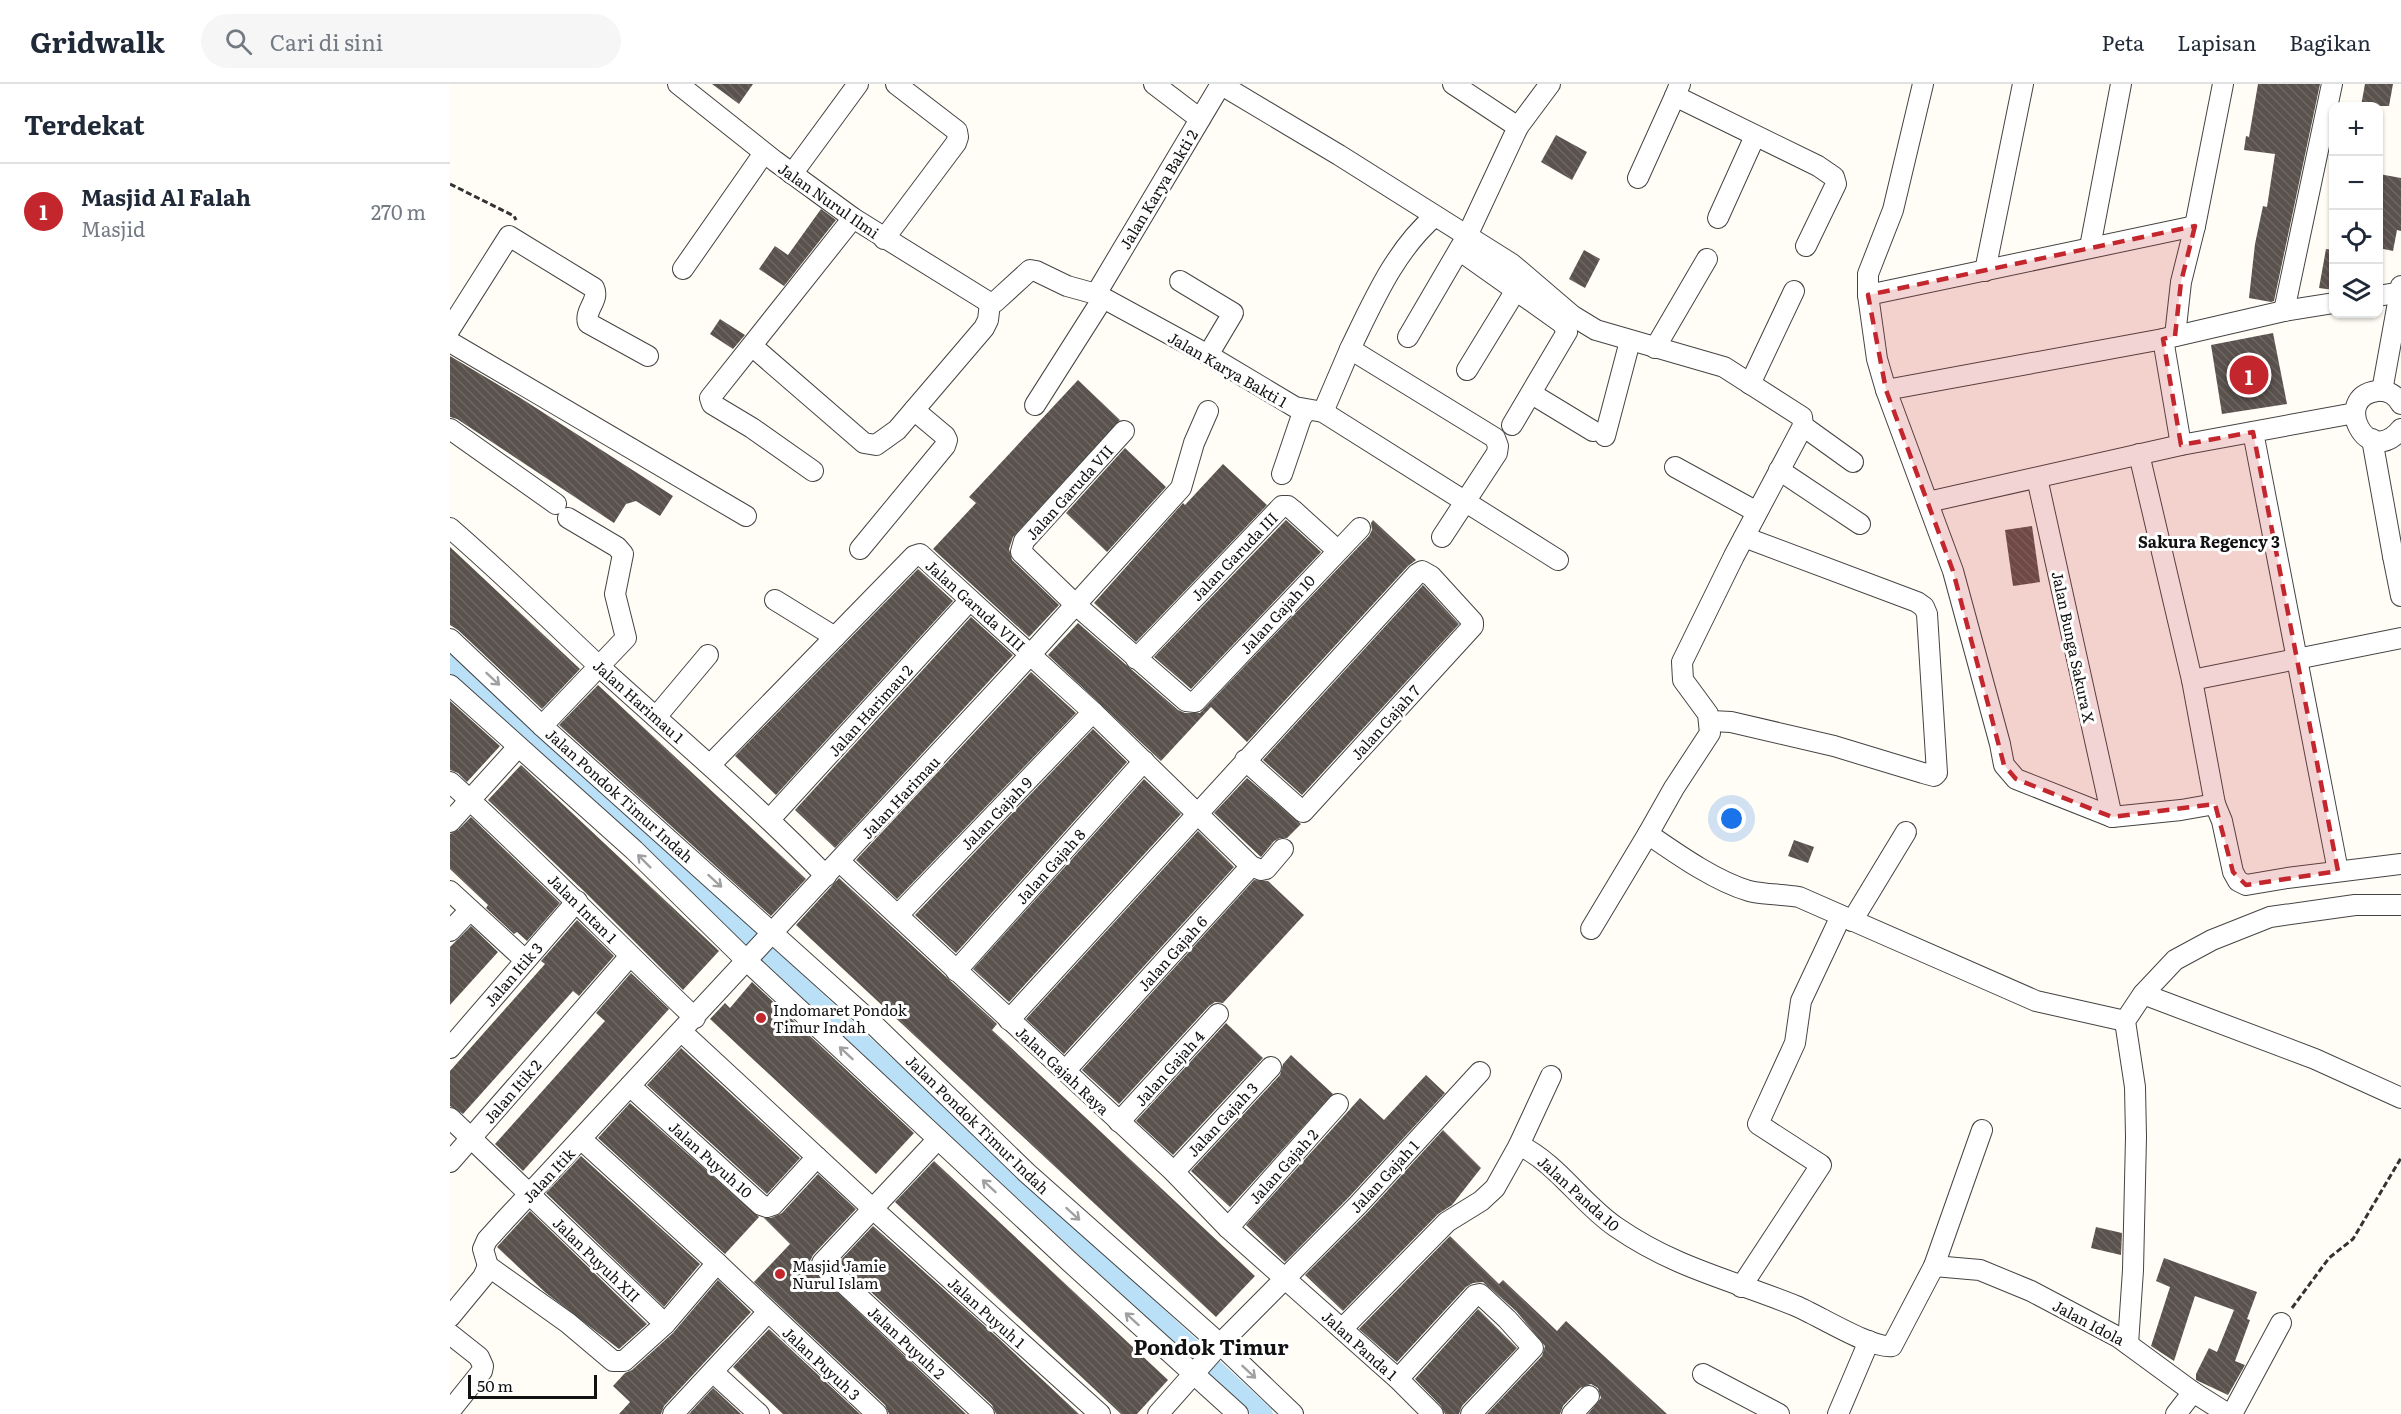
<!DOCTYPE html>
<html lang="id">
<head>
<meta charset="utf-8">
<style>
	:root { --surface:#fff; --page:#f6f6f7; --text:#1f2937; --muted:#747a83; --line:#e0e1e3; --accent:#c4262e }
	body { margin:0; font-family:Literata,serif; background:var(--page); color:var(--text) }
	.controls { position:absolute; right:18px; top:18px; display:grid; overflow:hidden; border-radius:12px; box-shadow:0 2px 4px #0004 }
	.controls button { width:54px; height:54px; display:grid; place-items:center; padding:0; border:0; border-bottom:2px solid var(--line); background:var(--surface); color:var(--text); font:30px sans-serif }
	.scale { position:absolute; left:18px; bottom:15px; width:129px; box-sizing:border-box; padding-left:6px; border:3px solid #111; border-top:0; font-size:16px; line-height:21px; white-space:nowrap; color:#111; -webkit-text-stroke:4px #fff; paint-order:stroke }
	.you { position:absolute; left:1282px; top:735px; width:21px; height:21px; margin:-15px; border:4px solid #fff; border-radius:50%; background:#1a73e8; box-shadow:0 0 0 9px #1a73e833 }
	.badge { display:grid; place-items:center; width:39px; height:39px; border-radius:50%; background:var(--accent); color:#fff; font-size:20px; font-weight:700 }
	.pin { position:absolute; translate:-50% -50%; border:3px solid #fff; box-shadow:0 2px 6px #0006 }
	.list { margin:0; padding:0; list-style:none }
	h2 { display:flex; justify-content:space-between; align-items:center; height:78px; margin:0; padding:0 24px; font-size:26px }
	h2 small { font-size:20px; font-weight:400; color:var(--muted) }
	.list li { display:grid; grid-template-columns:39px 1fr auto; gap:18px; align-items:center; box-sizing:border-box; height:96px; padding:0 24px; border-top:2px solid var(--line) }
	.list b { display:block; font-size:22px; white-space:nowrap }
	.list p { margin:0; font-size:20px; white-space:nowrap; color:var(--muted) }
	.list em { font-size:20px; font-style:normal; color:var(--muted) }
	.icon { flex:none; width:33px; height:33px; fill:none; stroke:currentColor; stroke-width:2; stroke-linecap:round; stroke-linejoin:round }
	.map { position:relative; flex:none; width:1951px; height:1330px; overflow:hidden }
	header { display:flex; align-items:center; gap:36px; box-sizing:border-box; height:84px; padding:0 30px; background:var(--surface); border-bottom:2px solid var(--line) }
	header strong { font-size:28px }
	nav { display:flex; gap:33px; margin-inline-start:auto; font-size:21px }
	.search { width:420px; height:54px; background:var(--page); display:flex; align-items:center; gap:15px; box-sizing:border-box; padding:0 21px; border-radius:33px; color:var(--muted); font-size:22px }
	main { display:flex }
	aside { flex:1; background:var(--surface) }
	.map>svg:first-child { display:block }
</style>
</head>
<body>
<header>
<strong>Gridwalk</strong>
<div class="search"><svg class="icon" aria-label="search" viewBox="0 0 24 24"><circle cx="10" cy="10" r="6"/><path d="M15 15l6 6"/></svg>Cari di sini</div>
<nav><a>Peta</a><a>Lapisan</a><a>Bagikan</a></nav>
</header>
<main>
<aside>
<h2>Terdekat<small></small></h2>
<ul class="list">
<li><span class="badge">1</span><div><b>Masjid Al Falah</b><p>Masjid</p></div><em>270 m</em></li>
</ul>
</aside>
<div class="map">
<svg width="1951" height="1330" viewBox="0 0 1951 1330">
	<defs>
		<pattern id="building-back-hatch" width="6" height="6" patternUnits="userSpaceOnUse" patternTransform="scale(1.5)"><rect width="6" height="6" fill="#5a524d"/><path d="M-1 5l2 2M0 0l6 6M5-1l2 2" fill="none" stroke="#6d6662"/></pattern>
	</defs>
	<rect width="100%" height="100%" fill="#fffdf5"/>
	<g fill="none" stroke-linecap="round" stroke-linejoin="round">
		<path stroke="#b9e0f7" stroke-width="18" d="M0 577 814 1330"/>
	</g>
	<g fill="url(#building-back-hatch)">
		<path d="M262 0H303L289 20Z"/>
		<path d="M1808 0H1870L1824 217 1821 218 1799 214 1805 160 1813 122 1817 123 1825 70 1794 66 1796 52 1799 53Z"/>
		<path d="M1915 0H1943L1939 22H1911Z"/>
		<path d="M1106 51 1137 68 1122 96 1091 78Z"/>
		<path d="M1929 90 1951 94V147L1947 146 1943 167 1929 164Z"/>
		<path d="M371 125 386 136 334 202 309 185 325 162 338 171Z"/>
		<path d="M1876 165 1884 166V206L1869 204Z"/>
		<path d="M1134 166 1150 175 1135 204 1119 195Z"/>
		<path d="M270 235 295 251 283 265 260 250Z"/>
		<path d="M1823 249 1837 320 1772 330 1761 261Z"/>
		<path d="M0 272 69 313 223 412 210 432 186 417 176 420 164 439 7 335 0 333Z"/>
		<path d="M628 296 670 336 563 453 559 465 562 476 609 521 579 553 483 465 526 419 519 413Z"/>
		<path d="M675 364 716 403 657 468 616 429Z"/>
		<path d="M773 380 817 421 686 558 644 519 733 419 735 421Z"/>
		<path d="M836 436 871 468 741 605 704 573Z"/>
		<path d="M923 436 966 476 958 482 797 658 761 623 711 677 598 571 628 539 728 626 735 629H750L919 452 922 446 921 439Z"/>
		<path d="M1582 442 1590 498 1563 502 1555 446Z"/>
		<path d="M0 463 130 585 92 625 8 546 0 541Z"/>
		<path d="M468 485 503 517 326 711 285 672Z"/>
		<path d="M973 501 1009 540 852 711 813 676Z"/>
		<path d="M521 533 563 571 385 764 345 726Z"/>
		<path d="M581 588 626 629 447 815 406 776Z"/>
		<path d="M148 601 356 795 321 832 109 641Z"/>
		<path d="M0 617 50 662 17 698 8 689 0 686Z"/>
		<path d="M643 645 677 678 506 869 465 831Z"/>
		<path d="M71 681 269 867 233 906 135 808 38 716Z"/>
		<path d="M797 694 851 740 837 754H830L824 757 811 773 764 729Z"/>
		<path d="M694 695 731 730 559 918 523 885Z"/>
		<path d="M21 733 110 819 77 857 67 848 64 850 36 824 38 821 0 785V750L8 746Z"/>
		<path d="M748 747 784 783 614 970 576 935Z"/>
		<path d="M1344 756 1364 763 1358 779 1338 772Z"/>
		<path d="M389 794 547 940 542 946 805 1192 766 1233 346 841Z"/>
		<path d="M804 796 818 797 854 831 773 919 765 918 759 922 669 1020 632 986Z"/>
		<path d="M127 836 164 872 129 912 123 907 13 1030 0 1022V987L95 880 91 877Z"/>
		<path d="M21 842 48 868 0 921V863Z"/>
		<path d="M181 889 219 925 73 1087 45 1060 155 937 146 929Z"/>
		<path d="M302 898 464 1049 426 1090 260 935 275 919 280 924Z"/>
		<path d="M776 939 813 974 723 1071 686 1037Z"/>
		<path d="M231 964 350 1074 317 1110 197 1001Z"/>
		<path d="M841 971 883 1010 780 1123 741 1087 830 991 833 980Z"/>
		<path d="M976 991 995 1009 899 1113 835 1178 796 1141 910 1014 934 1036Z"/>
		<path d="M180 1019 309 1133 275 1170 148 1054Z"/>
		<path d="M993 1046 1031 1084 1002 1121 988 1130 893 1227 855 1191 917 1129Z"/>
		<path d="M131 1072 250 1180 214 1223 96 1109Z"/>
		<path d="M484 1077 718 1296 687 1330H671L445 1118Z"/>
		<path d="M368 1090 406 1125 363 1171 360 1177 361 1183 516 1330H439L435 1321 304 1198 340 1160 314 1134H321L332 1129Z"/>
		<path d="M80 1127 197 1240 169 1265 96 1209 47 1163Z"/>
		<path d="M423 1142 548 1254 629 1330H546L542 1321 389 1178Z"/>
		<path d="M1646 1143 1672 1149 1671 1171 1641 1164Z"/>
		<path d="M1000 1152 1049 1200 1053 1196 1107 1247 1116 1237 1217 1330H1138L1151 1314 1148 1304 1141 1300 1130 1304 1113 1322 1110 1330H1037L1092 1272 1095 1262 1066 1227 1033 1198 1023 1199 1016 1203 947 1278 909 1245Z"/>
		<path d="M1714 1174 1807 1208 1797 1235 1800 1236 1785 1277 1795 1281 1778 1311 1746 1296V1290L1759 1264 1767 1268 1784 1226 1745 1212 1724 1277 1701 1262 1720 1203 1706 1197Z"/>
		<path d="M268 1196 301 1228 214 1322 211 1330H169L180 1318 163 1302 175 1289 182 1286 223 1249Z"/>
		<path d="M1028 1225 1067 1264 1012 1322 1009 1330H995L991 1322 965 1295Z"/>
		<path d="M319 1245 410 1330H333L283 1283Z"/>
		<path d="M263 1304 291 1330H239Z"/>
	</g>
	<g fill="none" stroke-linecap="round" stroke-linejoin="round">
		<g stroke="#444" stroke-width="22">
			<g id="minor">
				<path d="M228 0 325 77 403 134 540 219"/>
				<path d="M704 0 750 35"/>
				<path d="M770 0 889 71 1062 180 1123 232 1146 246 1274 283 1352 333 1353 342 1284 472 1232 578 1233 596 1258 630 1260 649 1224 704 1198 750C1227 770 1265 797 1299 807 1316 811 1332 810 1349 813L1586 917 1675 937"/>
				<path d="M1230 0 1225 12 1368 82 1384 93 1386 100 1356 162"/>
				<path d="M1473 0 1443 126 1418 190V211L1427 275 1436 306 1503 487 1550 660 1554 681 1566 695 1662 733 1731 726 1765 720 1772 737 1783 788 1788 797 1796 801 1837 794 1951 780"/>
				<path d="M1068 43 1100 0"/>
				<path d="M342 90 408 0"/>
				<path d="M1188 94 1225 12"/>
				<path d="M985 132C945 166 923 218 900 265L1045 354 1048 362 1047 369 992 453"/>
				<path d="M1268 134 1305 52"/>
				<path d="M434 155 506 59 508 53 507 47 446 0"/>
				<path d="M1640 163 1671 0"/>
				<path d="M1009 166 1112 239 1117 248 1062 341"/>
				<path d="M233 185 314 69"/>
				<path d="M1535 187 1573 0"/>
				<path d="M730 197 783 229 758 271"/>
				<path d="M646 210 771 0"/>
				<path d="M1418 211 1745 142"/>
				<path d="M1928 212 1951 208"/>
				<path d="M540 219 545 218 580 186 586 187 617 202 646 210 758 271 845 323 873 328 1108 476"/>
				<path d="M1834 227 1882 0"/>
				<path d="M0 245 59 152 144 204C150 216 134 226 138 239L198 272"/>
				<path d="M1725 252 1731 198 1745 142 1773 0"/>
				<path d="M958 253 1017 152 1068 43 1003 0"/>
				<path d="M1713 255 1731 361"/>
				<path d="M0 258 296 432"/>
				<path d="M302 262 414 359 426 361 447 346 534 244 538 236 540 219"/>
				<path d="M1205 264 1257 175"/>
				<path d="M1017 286 1066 206"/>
				<path d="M1300 300 1344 207"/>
				<path d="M1436 306 1713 255 1834 227 1884 219"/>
				<path d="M1932 307 1951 202"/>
				<path d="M1082 310 1143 347"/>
				<path d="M1951 320C1946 311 1937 306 1927 307 1881 313 1917 386 1951 345"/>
				<path d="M585 321 653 214"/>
				<path d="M873 328 900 265"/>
				<path d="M1353 342 1403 378"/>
				<path d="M0 345 106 420"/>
				<path d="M674 347 574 457 571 468 626 521 736 617 745 618 910 444"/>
				<path d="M1803 348 1888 787"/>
				<path d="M1155 352 1180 257"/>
				<path d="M1922 355 1943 472"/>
				<path d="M1689 370 1742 596 1765 720"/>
				<path d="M1225 383 1307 428"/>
				<path d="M1329 386 1410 440"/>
				<path d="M363 387 302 344 262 320 260 314 403 134"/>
				<path d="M832 390 851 334 857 326"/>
				<path d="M1587 394 1662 733"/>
				<path d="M1478 418 1731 361 1905 329"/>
				<path d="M0 444C52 489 101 537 151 584 227 653 305 719 376 792"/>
				<path d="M410 465 495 362 497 356 495 352 464 326"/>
				<path d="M1951 470 1943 472 1951 512"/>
				<path d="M325 516 385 553"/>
				<path d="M0 555 92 642 418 935 577 1089 770 1260 843 1330"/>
				<path d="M686 575 832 422H838L843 426 887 466"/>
				<path d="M1742 596 1951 554"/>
				<path d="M0 601 184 766 297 877 620 1178 788 1330"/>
				<path d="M206 633 258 571"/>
				<path d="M1261 637 1281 638 1384 662 1473 689 1484 692 1487 689 1477 530 1474 523 1467 518 1294 453"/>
				<path d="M92 642 176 554 165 510 173 470 167 463 118 434"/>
				<path d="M260 681 464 472 470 470 643 628 801 782 811 786 816 785 833 765"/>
				<path d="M0 698C84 774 163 856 245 934"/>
				<path d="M320 735 520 516"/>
				<path d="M0 738 68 663"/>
				<path d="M390 778 724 1088 778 1144 948 1295 983 1330"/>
				<path d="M0 807 75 876"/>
				<path d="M448 831 643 628"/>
				<path d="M1402 837 1456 748"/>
				<path d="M1141 845 1198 750"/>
				<path d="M0 847 20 826"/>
				<path d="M506 887 694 677"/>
				<path d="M1693 910 1865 975 1951 1014"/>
				<path d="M559 936 967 490 972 487 981 492 1023 538V542L853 728 795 676"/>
				<path d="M232 948 423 1125 650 1330"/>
				<path d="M0 964 127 817"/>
				<path d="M615 987 801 782"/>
				<path d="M180 1002 311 1121 317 1123 323 1121 367 1073"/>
				<path d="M0 1034 215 1240"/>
				<path d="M669 1038 768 930"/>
				<path d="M131 1055 267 1179 427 1330"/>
				<path d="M488 1055 372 1179 534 1330"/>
				<path d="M1069 1061 1101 992"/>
				<path d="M0 1078 180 872"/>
				<path d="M724 1088 821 983"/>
				<path d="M778 1144 888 1020"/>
				<path d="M267 1179 215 1240 174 1277H163L118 1239 38 1182 33 1165 37 1156 56 1135 581 570 731 404 744 359 758 327"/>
				<path d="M1484 1182 1530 1186 1581 1207 1668 1253 1743 1308 1778 1330"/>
				<path d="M1291 1203 1371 1081 1308 1040 1345 959 1351 917 1391 832"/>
				<path d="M0 1233 33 1193 38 1182"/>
				<path d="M892 1245 997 1138 1031 1117 1045 1104 1069 1061C1108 1080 1131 1119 1166 1143 1225 1184 1282 1196 1346 1222 1368 1231 1421 1265 1442 1262L1484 1182 1532 1046"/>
				<path d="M0 1250 29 1273 33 1282 32 1287 0 1327"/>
				<path d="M1678 1260 1683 1186 1686 1053 1685 1003 1675 937 1693 910 1725 876 1762 856 1820 833 1905 821H1951"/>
				<path d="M264 1289 309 1330"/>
				<path d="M1253 1290 1329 1330"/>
				<path d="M948 1295 1025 1211 1030 1210 1057 1235 1083 1264 1021 1330"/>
				<path d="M223 1330 317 1229"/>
				<path d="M708 1330 770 1260 908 1121 1030 988"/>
				<path d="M1122 1330 1139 1312"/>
				<path d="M1388 1330 1419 1257"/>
				<path d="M1726 1330 1743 1308"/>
				<path d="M1782 1330 1831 1239"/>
			</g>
		</g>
		<g stroke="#333" stroke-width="3" stroke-dasharray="6 3" stroke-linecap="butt">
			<path d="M0 100 64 132 66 136"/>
			<path d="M1842 1224 1879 1174 1903 1155 1951 1074"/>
		</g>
		<use href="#minor" stroke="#fff" stroke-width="20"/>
	</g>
	<defs><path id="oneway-shaft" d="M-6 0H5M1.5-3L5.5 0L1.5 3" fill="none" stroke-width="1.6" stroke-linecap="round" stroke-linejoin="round" transform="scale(1.5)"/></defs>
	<g stroke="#a0a0a0">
		<use href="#oneway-shaft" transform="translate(43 595) rotate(43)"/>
		<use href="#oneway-shaft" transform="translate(194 777) rotate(-135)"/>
		<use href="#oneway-shaft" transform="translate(265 797) rotate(42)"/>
		<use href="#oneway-shaft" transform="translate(396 969) rotate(-137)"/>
		<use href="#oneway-shaft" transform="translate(539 1102) rotate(-137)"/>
		<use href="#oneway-shaft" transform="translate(623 1130) rotate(42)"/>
		<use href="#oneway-shaft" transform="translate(682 1235) rotate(-138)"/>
		<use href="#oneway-shaft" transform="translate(799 1288) rotate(43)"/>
	</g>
	<path fill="#c4262e" fill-opacity="0.2" stroke="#c4262e" stroke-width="4.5" stroke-dasharray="12 8" stroke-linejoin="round" d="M1745 142 1731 198 1725 252 1713 255 1731 361 1803 348 1888 787 1796 801 1783 788 1765 720 1662 733 1566 695 1554 681 1503 487 1436 306 1418 211Z"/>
	<g fill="#c4262e" stroke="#fff" stroke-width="2">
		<circle cx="311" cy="934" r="6"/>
		<circle cx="330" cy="1190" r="6"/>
	</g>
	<g text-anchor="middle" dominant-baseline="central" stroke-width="6" stroke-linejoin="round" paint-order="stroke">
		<g font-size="15" fill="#111" stroke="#fff">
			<text transform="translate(708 105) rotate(-59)">Jalan Karya Bakti 2</text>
			<text transform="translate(379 116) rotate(35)">Jalan Nurul Ilmi</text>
			<text transform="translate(778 285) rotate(30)">Jalan Karya Bakti 1</text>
			<text transform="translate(619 408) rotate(-48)">Jalan Garuda VII</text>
			<text transform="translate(784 472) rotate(-46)">Jalan Garuda III</text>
			<text transform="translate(526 521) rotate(42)">Jalan Garuda VIII</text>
			<text transform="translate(827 530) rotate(-47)">Jalan Gajah 10</text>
			<text transform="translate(1624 563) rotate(78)">Jalan Bunga Sakura X</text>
			<text transform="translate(189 617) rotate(42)">Jalan Harimau 1</text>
			<text transform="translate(420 626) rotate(-48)">Jalan Harimau 2</text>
			<text transform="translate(935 638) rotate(-48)">Jalan Gajah 7</text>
			<text transform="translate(170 711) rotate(42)">Jalan Pondok Timur Indah</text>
			<text transform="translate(450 713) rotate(-47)">Jalan Harimau</text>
			<text transform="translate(546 729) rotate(-46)">Jalan Gajah 9</text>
			<text transform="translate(600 782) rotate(-48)">Jalan Gajah 8</text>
			<text transform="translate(133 824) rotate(45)">Jalan Intan 1</text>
			<text transform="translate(722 869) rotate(-48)">Jalan Gajah 6</text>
			<text transform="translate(63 890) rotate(-49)">Jalan Itik 3</text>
			<text transform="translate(719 984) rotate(-48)">Jalan Gajah 4</text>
			<text transform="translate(613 986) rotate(43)">Jalan Gajah Raya</text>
			<text transform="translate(62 1007) rotate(-49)">Jalan Itik 2</text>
			<text transform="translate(772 1035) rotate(-47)">Jalan Gajah 3</text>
			<text transform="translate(528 1040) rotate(44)">Jalan Pondok Timur Indah</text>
			<text transform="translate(261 1075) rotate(42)">Jalan Puyuh 10</text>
			<text transform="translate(833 1082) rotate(-48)">Jalan Gajah 2</text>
			<text transform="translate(98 1091) rotate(-47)">Jalan Itik</text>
			<text transform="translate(934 1092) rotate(-47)">Jalan Gajah 1</text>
			<text transform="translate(1129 1109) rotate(42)">Jalan Panda 10</text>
			<text transform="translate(147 1175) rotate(44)">Jalan Puyuh XII</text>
			<text transform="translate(537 1228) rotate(42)">Jalan Puyuh 1</text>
			<text transform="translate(1639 1238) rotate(28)">Jalan Idola</text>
			<text transform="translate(457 1258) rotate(43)">Jalan Puyuh 2</text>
			<text transform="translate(910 1261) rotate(42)">Jalan Panda 1</text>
			<text transform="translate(372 1279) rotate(43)">Jalan Puyuh 3</text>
		</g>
		<g font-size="15" fill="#111" stroke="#fff" text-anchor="start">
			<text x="323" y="925">Indomaret Pondok<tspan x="323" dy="17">Timur Indah</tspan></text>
			<text x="342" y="1181">Masjid Jamie<tspan x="342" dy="17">Nurul Islam</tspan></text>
		</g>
		<g font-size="16" font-weight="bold" fill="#111" stroke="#fff">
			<text x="1759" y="457">Sakura Regency 3</text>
		</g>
		<g font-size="21" font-weight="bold" fill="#111" stroke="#fff">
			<text x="761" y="1261">Pondok Timur</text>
		</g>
	</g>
</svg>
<div class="controls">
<button>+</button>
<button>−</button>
<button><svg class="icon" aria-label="locate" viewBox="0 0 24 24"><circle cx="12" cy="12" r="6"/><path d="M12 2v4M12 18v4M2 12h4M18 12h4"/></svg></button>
<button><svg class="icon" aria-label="layers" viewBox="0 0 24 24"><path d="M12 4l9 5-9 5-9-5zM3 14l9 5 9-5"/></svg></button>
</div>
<div class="scale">50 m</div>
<div class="you"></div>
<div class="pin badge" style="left:1799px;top:291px">1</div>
</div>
</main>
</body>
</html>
